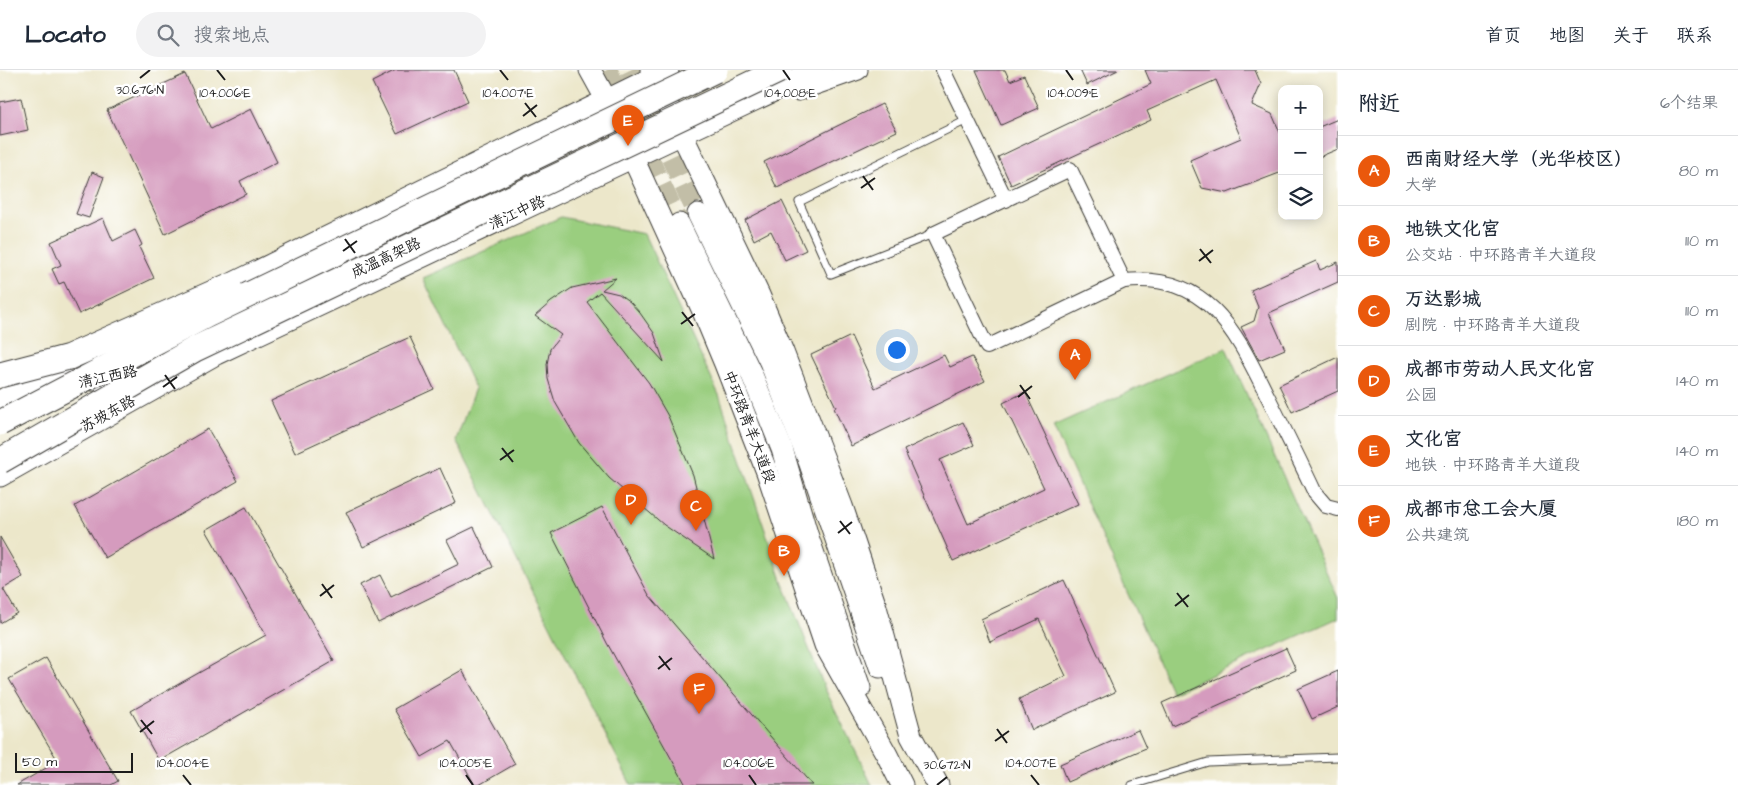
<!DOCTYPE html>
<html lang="zh">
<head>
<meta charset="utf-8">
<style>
	:root { --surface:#fff; --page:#f2f2f3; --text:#1f2937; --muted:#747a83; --line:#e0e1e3; --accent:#ea580c }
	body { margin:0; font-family:"Architects Daughter","LXGW WenKai TC",sans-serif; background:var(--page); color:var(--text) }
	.controls { position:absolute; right:15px; top:15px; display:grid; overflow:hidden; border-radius:10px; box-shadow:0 2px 12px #0003 }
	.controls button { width:45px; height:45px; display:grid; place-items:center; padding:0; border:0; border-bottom:1px solid var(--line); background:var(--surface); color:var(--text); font:25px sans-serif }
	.scale { position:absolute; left:15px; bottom:12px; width:118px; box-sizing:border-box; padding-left:5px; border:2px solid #1c1c1c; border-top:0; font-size:14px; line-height:18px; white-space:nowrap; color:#1c1c1c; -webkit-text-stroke:4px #fff; paint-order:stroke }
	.you { position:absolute; left:896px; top:279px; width:18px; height:18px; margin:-12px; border:4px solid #fff; border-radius:50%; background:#1a73e8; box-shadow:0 0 0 8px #1a73e833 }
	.badge { display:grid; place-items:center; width:32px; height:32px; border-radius:50%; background:var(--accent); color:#fff; font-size:16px; font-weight:700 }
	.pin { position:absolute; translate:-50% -41px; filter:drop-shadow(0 1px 2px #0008) }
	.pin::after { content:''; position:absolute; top:26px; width:18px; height:15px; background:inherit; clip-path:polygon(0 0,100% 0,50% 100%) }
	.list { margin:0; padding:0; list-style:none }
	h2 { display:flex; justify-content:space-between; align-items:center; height:65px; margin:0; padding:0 20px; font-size:21px }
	h2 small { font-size:16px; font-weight:400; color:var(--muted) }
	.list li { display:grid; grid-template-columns:32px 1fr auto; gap:15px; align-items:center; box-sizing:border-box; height:70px; padding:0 20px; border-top:1px solid var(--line) }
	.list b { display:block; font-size:19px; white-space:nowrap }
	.list p { margin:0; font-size:16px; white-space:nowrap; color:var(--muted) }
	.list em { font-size:16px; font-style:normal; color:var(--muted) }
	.icon { flex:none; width:28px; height:28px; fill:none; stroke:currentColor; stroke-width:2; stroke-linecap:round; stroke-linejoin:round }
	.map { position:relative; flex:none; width:1338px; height:715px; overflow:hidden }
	header { display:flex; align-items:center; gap:30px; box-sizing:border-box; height:70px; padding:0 25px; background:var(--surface); border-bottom:1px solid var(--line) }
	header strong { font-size:24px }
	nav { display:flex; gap:28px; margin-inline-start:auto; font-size:18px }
	.search { width:350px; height:45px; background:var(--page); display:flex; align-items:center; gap:12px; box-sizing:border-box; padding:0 18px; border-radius:28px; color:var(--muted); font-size:19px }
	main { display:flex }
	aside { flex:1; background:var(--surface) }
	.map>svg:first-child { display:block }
</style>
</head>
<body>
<header>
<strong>Locato</strong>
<div class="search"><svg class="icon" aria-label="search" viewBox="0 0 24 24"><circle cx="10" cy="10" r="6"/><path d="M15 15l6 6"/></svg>搜索地点</div>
<nav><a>首页</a><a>地图</a><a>关于</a><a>联系</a></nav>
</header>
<main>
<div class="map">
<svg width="1338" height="715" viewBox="0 0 1338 715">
	<rect width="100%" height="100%" fill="#fff"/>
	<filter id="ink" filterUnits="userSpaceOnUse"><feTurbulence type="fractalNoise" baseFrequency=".02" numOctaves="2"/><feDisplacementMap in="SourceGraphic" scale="10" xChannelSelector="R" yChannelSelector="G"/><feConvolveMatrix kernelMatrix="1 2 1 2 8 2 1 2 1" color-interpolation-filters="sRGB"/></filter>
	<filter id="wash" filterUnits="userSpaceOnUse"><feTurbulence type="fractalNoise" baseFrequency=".0096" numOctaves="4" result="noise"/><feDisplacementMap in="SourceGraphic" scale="20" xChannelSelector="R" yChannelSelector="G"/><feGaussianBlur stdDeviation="1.12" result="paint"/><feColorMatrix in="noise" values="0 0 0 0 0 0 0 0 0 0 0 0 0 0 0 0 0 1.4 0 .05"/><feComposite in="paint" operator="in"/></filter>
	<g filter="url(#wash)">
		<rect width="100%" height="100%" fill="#ece7ca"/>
		<g fill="#9ace7f" stroke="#5b754e">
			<path d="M561 147 644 164 719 325 783 513 825 619 872 715H631L456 370 475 318 423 208Z"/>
			<path d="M1226 278 1338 528V548L1172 623 1053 356Z"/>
		</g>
		<g id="blocks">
			<g fill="#d59bbe">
				<path d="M396 0H454L468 31 397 64 372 12Z"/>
				<path d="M976 0H1005L1010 11 1024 5 1039 38 1001 55Z"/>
				<path d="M1080 0H1118L1087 15Z"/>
				<path d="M1145 0H1255L1261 14 1252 35 1272 44 1282 67V102L1227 123 1202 118 1190 90 1241 68 1216 10 1147 41 1151 50 1011 115 998 87 1151 14Z"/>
				<path d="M185 4 211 59 251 39 277 92 240 111 246 124 165 164 107 40Z"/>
				<path d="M21 28 28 60 0 66V32Z"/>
				<path d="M882 34 897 61 777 118 764 92Z"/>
				<path d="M1338 49V79L1319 87V57Z"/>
				<path d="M92 102 104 107 89 148 76 144Z"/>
				<path d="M782 131 806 180 785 190 771 161 754 170 745 150Z"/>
				<path d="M103 148 113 171 135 160 142 175 139 177 154 208 79 244 64 212 59 214 52 199 61 195 51 172Z"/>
				<path d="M1316 191 1320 200 1338 192V212L1269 243 1285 279 1259 290 1241 257 1254 251 1258 237 1251 220Z"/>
				<path d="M616 208 602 220 619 224 630 232 640 243 654 263 664 292 600 222 587 232 649 313 668 346 693 405 714 489 664 455 609 408 579 373 555 332 548 309 547 294 550 279 561 265 535 246 551 232 572 218Z"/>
				<path d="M851 266 875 318 944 285 950 297 972 287 985 311 851 376 834 338 836 337 811 285Z"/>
				<path d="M410 267 434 319 295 383 271 331Z"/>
				<path d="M1338 287V321L1292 342 1279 315Z"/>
				<path d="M1025 322 1078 434 953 491 904 380 963 352 974 375 940 390 968 454 1044 418 1003 333Z"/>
				<path d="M208 359 238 411 105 488 75 436Z"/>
				<path d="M440 398 456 433 363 477 346 442Z"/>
				<path d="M246 437 334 591 159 691 131 641 266 565 206 460Z"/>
				<path d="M602 437 649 525 812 715H686L607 573 551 463Z"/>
				<path d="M474 457 493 497 378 553 360 515 380 505 391 527 459 494 447 470Z"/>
				<path d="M0 467 23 507 3 519 17 543 0 553Z"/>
				<path d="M1064 510 1115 622 1032 660 1019 629 1066 606 1039 549 990 572 981 549Z"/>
				<path d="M1286 578 1296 600 1172 656 1162 633Z"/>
				<path d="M46 588 118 711 111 715H17L58 691 9 609Z"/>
				<path d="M462 600 515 694 479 715H475L450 671 422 687 394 639Z"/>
				<path d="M1338 601V637L1312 649 1298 619Z"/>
				<path d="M1138 660 1146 678 1067 712 1060 694Z"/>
			</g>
		</g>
	</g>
	<g filter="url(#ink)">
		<use href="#blocks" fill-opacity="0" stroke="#3b3a36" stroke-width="1"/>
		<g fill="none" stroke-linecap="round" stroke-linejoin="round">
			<g stroke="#c2bea7" stroke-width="21" stroke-dasharray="21 11" stroke-linecap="butt">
				<path d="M607 0 679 154"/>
				<path d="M630 0 698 144"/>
			</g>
			<g stroke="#3b3a36" stroke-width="9">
				<g id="lane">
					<path d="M933 164 831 204 799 132 967 50"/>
					<path d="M1132 715 1208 692 1338 687"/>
				</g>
			</g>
			<g stroke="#3b3a36" stroke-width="16">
				<g id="street">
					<path d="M943 0 1006 130"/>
					<path d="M1070 99 1124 211 987 277 933 164Z"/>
					<path d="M1124 211C1209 202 1236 263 1268 327 1284 359 1300 391 1315 423L1326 436 1338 439"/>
				</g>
			</g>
			<g stroke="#3b3a36" stroke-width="21">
				<path id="secondary" d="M798 21 858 0"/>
			</g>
			<g stroke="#3b3a36" stroke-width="23">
				<g id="primary">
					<path d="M590 0 606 29 702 239 725 294 767 402 825 575 887 685 902 715"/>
					<path d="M651 0 759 225 783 282 842 436 876 537 911 666 938 715"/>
					<path d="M698 144 770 292 810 394 880 597"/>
					<path d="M679 154 752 305 782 379 808 467 860 618"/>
					<path d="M215 222 668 0"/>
					<path d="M93 310 159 296"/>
					<path d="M0 331 71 293"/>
					<path d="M0 406 216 284 803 7"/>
				</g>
			</g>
			<g stroke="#3b3a36" stroke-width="27">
				<path id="highway" d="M788 16 819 0"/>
			</g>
			<use href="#lane" stroke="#fff" stroke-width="7"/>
			<use href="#street" stroke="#fff" stroke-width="14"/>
			<use href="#secondary" stroke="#fff" stroke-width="19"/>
			<use href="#primary" stroke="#fff" stroke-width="21"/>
			<use href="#highway" stroke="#fff" stroke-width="25"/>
			<g stroke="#3b3a36" stroke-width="27" stroke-linecap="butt">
				<g id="highway-bridge">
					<path d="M0 305 69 287 229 216"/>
					<path d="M0 353 209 244 715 0"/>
					<path d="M0 391 195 279 780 0"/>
				</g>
			</g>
			<use href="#highway-bridge" stroke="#fff" stroke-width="25"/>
		</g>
	</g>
	<path fill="none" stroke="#1c1c1c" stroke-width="2" d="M217 0 225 10M500 0 508 10M783 0 790 10M1066 0 1073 10M140 8 150 0M525 33 536 47M523 46 537 35M863 106 873 120M861 118 875 108M345 169 355 183M1200 179 1211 193M343 181 357 171M1199 191 1213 180M682 242 693 256M681 254 695 244M165 305 175 319M1020 315 1030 329M163 317 177 307M1018 327 1032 316M502 378 513 392M500 390 514 380M840 451 850 464M838 463 852 452M322 514 332 528M1177 523 1188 537M320 526 334 515M1175 536 1189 525M659 586 670 600M658 599 672 588M141 650 152 664M997 659 1007 673M140 662 154 651M995 671 1009 661M183 705 191 715M466 705 473 715M749 705 756 715M1031 705 1039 715M937 715 947 707"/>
	<g text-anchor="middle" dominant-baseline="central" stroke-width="5" stroke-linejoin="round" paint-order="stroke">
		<g font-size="15" fill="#1c1c1c" stroke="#fff">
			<text transform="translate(517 143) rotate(-25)">清江中路</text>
			<text transform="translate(386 188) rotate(-25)">成温高架路</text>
			<text transform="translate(108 307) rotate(-12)">清江西路</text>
			<text transform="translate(108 344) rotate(-29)">苏坡东路</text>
			<text transform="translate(749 357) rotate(69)">中环路青羊大道段</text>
		</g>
	</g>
	<g font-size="12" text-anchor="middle" fill="#1c1c1c" stroke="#fff" stroke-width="5" stroke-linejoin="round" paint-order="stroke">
		<text x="140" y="24">30.676°N</text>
		<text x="225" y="27">104.006°E</text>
		<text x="508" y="27">104.007°E</text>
		<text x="790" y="27">104.008°E</text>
		<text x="1073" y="27">104.009°E</text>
		<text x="183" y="697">104.004°E</text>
		<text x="466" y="697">104.005°E</text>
		<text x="749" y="697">104.006°E</text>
		<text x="1031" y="697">104.007°E</text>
		<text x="947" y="699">30.672°N</text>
	</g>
</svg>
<div class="controls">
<button>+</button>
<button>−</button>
<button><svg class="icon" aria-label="layers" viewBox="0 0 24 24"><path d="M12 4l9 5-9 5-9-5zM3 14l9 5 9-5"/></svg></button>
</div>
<div class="scale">50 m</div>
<div class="you"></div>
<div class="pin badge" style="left:1075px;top:310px">A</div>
<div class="pin badge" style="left:784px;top:506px">B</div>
<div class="pin badge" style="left:696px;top:461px">C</div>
<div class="pin badge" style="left:631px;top:455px">D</div>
<div class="pin badge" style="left:628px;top:76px">E</div>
<div class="pin badge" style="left:699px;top:644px">F</div>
</div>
<aside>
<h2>附近<small>6个结果</small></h2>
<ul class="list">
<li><span class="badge">A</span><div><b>西南财经大学（光华校区）</b><p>大学</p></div><em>80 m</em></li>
<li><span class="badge">B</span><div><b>地铁文化宫</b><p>公交站 · 中环路青羊大道段</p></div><em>110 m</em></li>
<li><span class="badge">C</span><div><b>万达影城</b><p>剧院 · 中环路青羊大道段</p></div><em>110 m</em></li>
<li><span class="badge">D</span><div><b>成都市劳动人民文化宫</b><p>公园</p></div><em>140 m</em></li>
<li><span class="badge">E</span><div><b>文化宫</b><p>地铁 · 中环路青羊大道段</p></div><em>140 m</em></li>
<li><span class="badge">F</span><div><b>成都市总工会大厦</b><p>公共建筑</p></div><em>180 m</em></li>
</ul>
</aside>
</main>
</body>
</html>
